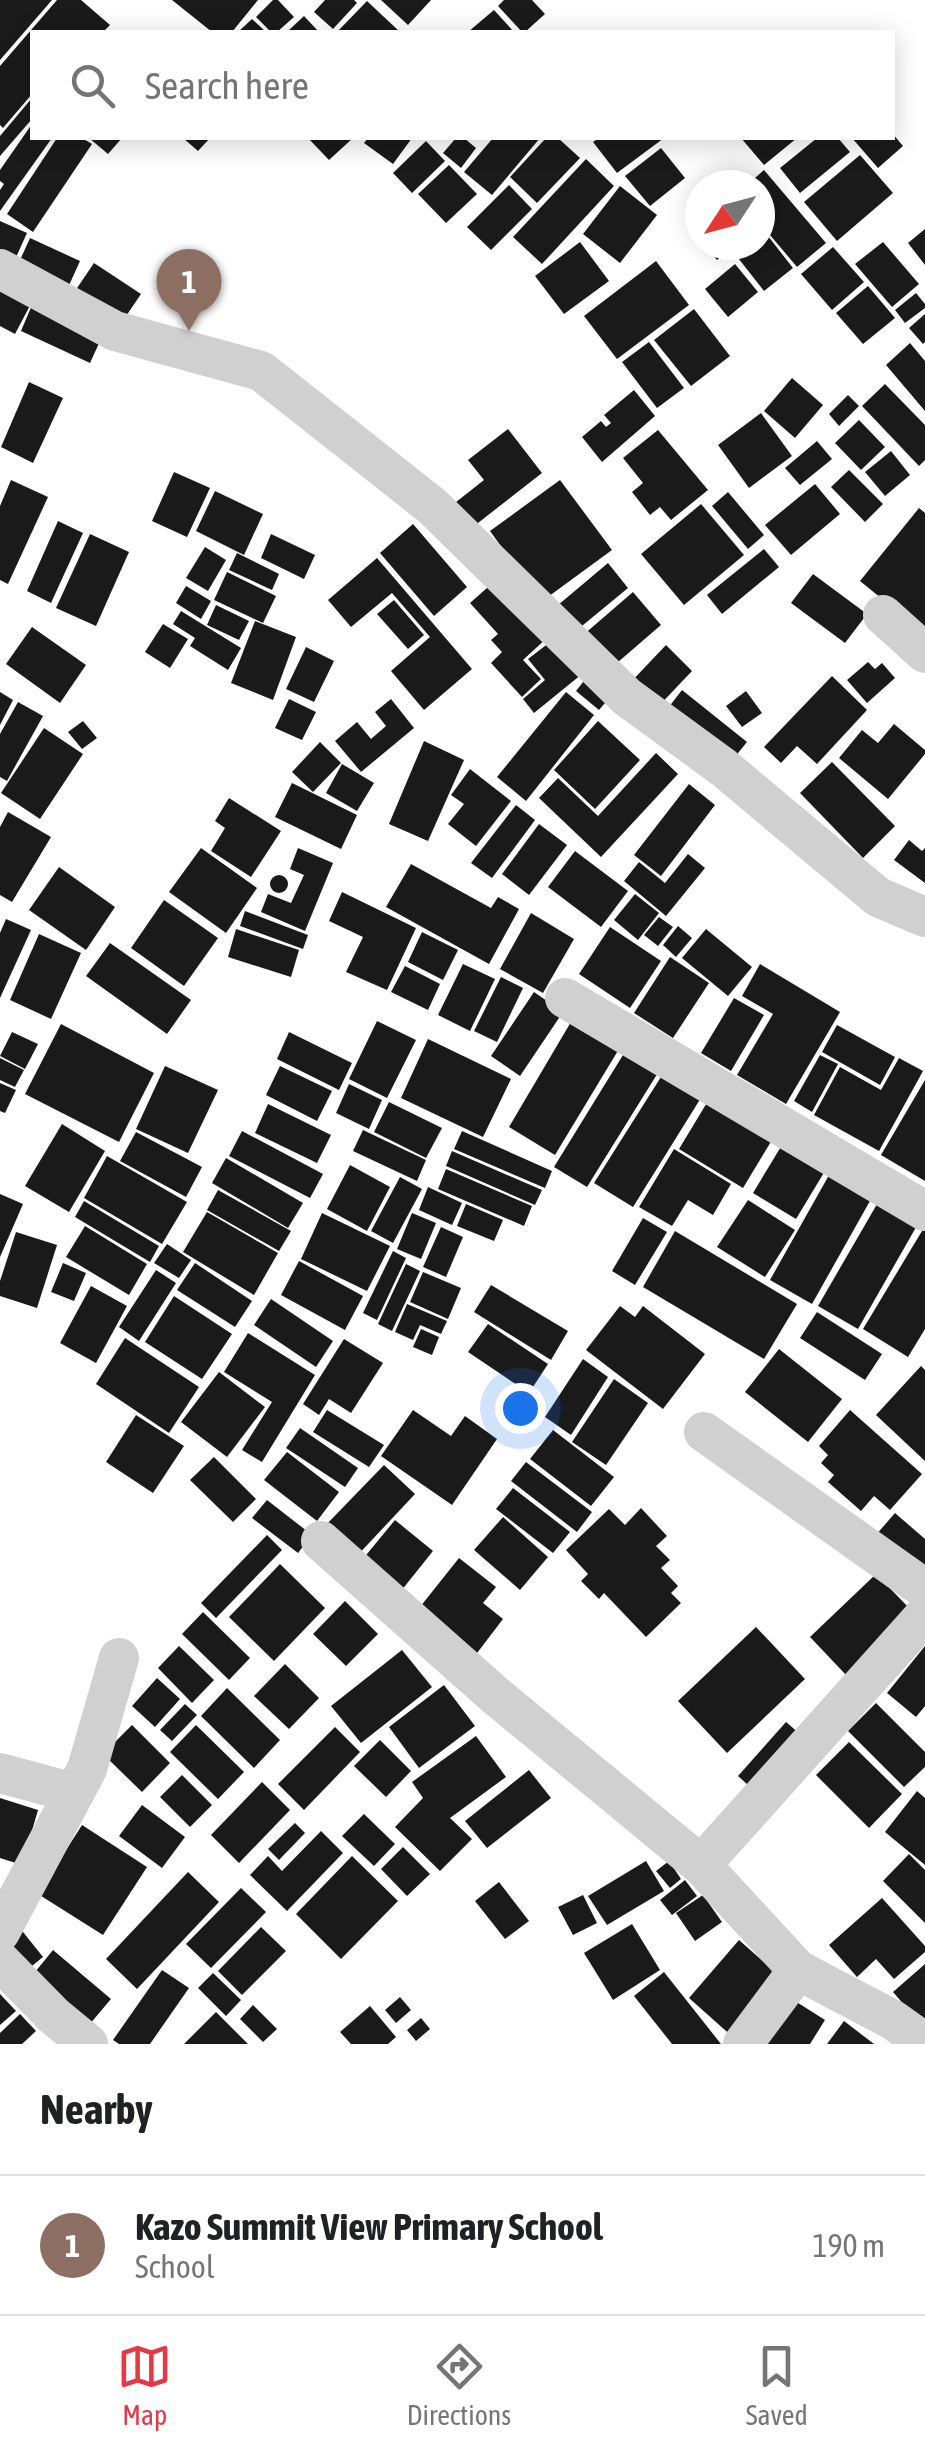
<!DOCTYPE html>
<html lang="en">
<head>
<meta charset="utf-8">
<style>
	:root { --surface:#fff; --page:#f2f2f2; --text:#202124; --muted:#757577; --line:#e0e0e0; --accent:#e63946 }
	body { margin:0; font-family:"Asap Condensed",sans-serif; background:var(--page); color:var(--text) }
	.compass { position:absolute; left:685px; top:170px; width:90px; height:90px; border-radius:50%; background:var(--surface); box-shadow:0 5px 25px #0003; rotate:234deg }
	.you { position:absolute; left:520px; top:1408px; width:35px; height:35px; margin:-25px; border:8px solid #fff; border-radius:50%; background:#1a73e8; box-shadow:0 0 0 15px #1a73e833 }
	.badge { display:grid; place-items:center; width:65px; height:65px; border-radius:50%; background:var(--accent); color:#fff; font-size:32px; font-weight:700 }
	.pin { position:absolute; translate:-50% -82px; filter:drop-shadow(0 2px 5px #0008) }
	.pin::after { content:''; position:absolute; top:52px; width:35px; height:30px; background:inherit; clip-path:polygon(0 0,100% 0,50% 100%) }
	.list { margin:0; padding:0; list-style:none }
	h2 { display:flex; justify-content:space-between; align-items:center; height:130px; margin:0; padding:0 40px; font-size:42px }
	h2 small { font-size:32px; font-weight:400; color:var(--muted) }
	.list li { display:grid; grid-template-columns:65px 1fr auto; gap:30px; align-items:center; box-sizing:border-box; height:140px; padding:0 40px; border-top:2px solid var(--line) }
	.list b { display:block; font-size:38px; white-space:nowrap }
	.list p { margin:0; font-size:32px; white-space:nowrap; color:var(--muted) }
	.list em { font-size:32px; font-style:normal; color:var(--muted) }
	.icon { flex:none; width:55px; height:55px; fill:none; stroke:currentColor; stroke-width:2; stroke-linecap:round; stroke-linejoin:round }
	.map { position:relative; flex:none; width:925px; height:2044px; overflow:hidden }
	.search { position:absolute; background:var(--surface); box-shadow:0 5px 25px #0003; left:30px; right:30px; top:30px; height:110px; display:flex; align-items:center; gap:25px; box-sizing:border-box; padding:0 35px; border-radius:0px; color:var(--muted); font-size:38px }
	.sheet { height:270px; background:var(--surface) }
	nav { display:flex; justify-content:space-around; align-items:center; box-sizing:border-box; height:140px; border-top:2px solid var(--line); background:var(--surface); font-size:28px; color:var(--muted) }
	nav a { display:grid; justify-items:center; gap:5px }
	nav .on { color:var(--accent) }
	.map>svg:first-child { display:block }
</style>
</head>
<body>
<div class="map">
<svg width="925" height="2044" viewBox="0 0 925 2044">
	<rect width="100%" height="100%" fill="#fff"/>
	<g fill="#1a1a1a">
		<path d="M0 0H52L0 60Z"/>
		<path d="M57 0H81L110 25 103 32H32V94L3 128 0 125V66Z"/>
		<path d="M172 0H258L232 32H212Z"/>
		<path d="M273 0H278L294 17 277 32H271L256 17Z"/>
		<path d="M325 0H354L357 3 333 29 314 12Z"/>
		<path d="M381 0H431L408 25Z"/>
		<path d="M504 0H532L545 14 525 32H522L498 6Z"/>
		<path d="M367 1 400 32H337Z"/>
		<path d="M494 10 514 32H468Z"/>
		<path d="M304 16 319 32H287Z"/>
		<path d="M252 19 266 32H238Z"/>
		<path d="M32 98V119L0 156V136Z"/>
		<path d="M32 124V138H52L0 211V190L4 184 0 181V170Z"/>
		<path d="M892 133 903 146 878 168 852 138H892Z"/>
		<path d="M57 138H82L92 144 33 232 7 214Z"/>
		<path d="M89 138H122L108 154Z"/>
		<path d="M183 138H210L198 151Z"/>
		<path d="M308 138H353L329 160Z"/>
		<path d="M368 138H412L393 164 364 143Z"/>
		<path d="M456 138H464L476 148 461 168 443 153Z"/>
		<path d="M493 138H540L492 195 464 172Z"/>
		<path d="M546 138H558L580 158 537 203 510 177Z"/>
		<path d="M599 138H664L617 173 593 142Z"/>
		<path d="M741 138H797L764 165Z"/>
		<path d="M817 138H838L850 152 800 193 780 168Z"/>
		<path d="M426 141 445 161 412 193 393 173Z"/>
		<path d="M661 148 685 178 650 206 625 176Z"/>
		<path d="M860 155 893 193 837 241 804 202Z"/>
		<path d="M586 159 614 186 542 264 513 237Z"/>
		<path d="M449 165 477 194 446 223 418 194Z"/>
		<path d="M764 170 826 243 797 267 760 223V185H747Z"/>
		<path d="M509 185 532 209 491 250 467 227Z"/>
		<path d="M620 186 657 215 620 263 583 234Z"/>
		<path d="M0 221 27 233 13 264 0 258Z"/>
		<path d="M925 229V265L908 243Z"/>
		<path d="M764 231 793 268 764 291 735 254 747 245H760V235Z"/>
		<path d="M30 238 80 261 66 292 16 269Z"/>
		<path d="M580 242 609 281 564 314 535 276Z"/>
		<path d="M883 242 919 284 892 307 855 264Z"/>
		<path d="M705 245H736L717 260Z"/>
		<path d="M833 247 864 282 832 310 801 274Z"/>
		<path d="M656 261 689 305 617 359 584 316Z"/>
		<path d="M94 263 141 294 120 325 73 294Z"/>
		<path d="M735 264 758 292 728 317 705 289Z"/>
		<path d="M0 280 34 298 15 334 0 326Z"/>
		<path d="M868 286 895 318 863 344 836 313Z"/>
		<path d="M916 293 925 304V308L905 323 895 310Z"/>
		<path d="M35 298 105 330 90 363 21 331Z"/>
		<path d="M694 309 730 356 691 386 654 340Z"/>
		<path d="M925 314V342L923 344 909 328Z"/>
		<path d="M649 342 684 388 657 408 622 362Z"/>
		<path d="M910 343 925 361V411L886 365Z"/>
		<path d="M792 378 823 405 795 438 764 411Z"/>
		<path d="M29 382 63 398 33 463 1 447Z"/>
		<path d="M885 384 925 425V460L919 466 862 406Z"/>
		<path d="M634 390 655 416 602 462 582 437 601 421 606 427 611 423 604 415Z"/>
		<path d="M848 395 859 406 839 426 829 414Z"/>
		<path d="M761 413 792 456 749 488 718 445Z"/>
		<path d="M859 420 885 447 861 470 835 443Z"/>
		<path d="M508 429 542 473 469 530 451 506 484 480 468 460Z"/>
		<path d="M658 430 708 490 671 520 660 507 650 515 632 492 643 483 623 458Z"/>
		<path d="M817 441 832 459 800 485 785 468Z"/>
		<path d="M891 451 910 475 885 496 865 472Z"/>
		<path d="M849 470 883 504 865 522 831 487Z"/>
		<path d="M174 472 210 488 187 537 152 521Z"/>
		<path d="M11 480 48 497 8 584 0 580V506Z"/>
		<path d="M560 480 612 550 541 602 490 531Z"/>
		<path d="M815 484 840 514 791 555 765 525Z"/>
		<path d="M215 491 263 514 244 555 196 531Z"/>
		<path d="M728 492 764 535 748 549 712 506Z"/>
		<path d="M701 504 744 555 684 605 641 554Z"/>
		<path d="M919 508 925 513V634L860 581Z"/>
		<path d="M58 521 83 533 51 603 27 591Z"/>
		<path d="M413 524 467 587 434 616 380 553Z"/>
		<path d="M90 534 129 552 96 626 56 608Z"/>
		<path d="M271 534 315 555 304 579 261 558Z"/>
		<path d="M205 547 226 560 208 591 186 578Z"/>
		<path d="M764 549 779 567 722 614 707 595Z"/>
		<path d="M237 553 279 574 272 590 229 570Z"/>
		<path d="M377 558 472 669 424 710 391 671 430 637 392 593 351 627 328 600Z"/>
		<path d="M608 563 628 588 571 635 551 611Z"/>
		<path d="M227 572 276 596 263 623 214 600Z"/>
		<path d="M813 574 867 614 845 643 791 603Z"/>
		<path d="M496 580 548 637 523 660 541 679 522 697 491 663 502 652 491 640 498 634 470 603Z"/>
		<path d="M186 586 211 601 201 619 176 603Z"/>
		<path d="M633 592 661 625 610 669 582 636Z"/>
		<path d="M394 600 424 635 408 649 377 614Z"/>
		<path d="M216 605 249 621 239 640 207 625Z"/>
		<path d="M181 611 241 648 228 670 190 646 195 638 173 624Z"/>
		<path d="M255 621 296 637 273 700 231 683Z"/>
		<path d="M163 624 188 639 170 668 145 652Z"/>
		<path d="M32 627 86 665 60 703 6 664Z"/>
		<path d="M554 639 582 674 534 713 523 699 545 680 528 659Z"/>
		<path d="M666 645 692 671 655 710 629 684Z"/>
		<path d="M306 647 334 661 314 702 286 689Z"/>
		<path d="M868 662 875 669 882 663 895 678 867 703 847 680Z"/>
		<path d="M832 676 867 710 817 764 797 746 781 763 764 747Z"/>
		<path d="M587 677 611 696 599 710 576 691Z"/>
		<path d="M682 690 747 742 730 763 665 712Z"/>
		<path d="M746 691 762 713 742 727 726 706Z"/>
		<path d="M0 692 13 700 0 725Z"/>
		<path d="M566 692 594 715 526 801 497 777Z"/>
		<path d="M289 699 316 712 302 740 275 728Z"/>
		<path d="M391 699 414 728 361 772 335 741 357 722 371 739 386 726 375 712Z"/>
		<path d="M18 702 43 716 7 781 0 777V734Z"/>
		<path d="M83 721 97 738 82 749 68 732Z"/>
		<path d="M598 721 640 760 595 809 554 770Z"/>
		<path d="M894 724 925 750V754L888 799 839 758 862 730 878 743Z"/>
		<path d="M44 728 83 754 40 819 1 793Z"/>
		<path d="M424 741 464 760 428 841 389 824Z"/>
		<path d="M320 742 341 763 313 792 292 772Z"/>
		<path d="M656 753 678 774 601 857 539 798 558 778 598 816Z"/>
		<path d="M832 762 895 826 863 858 800 793Z"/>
		<path d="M342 764 374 783 357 811 326 793Z"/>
		<path d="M470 769 511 801 476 846 448 824 464 804 451 795Z"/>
		<path d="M292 783 357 815 341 849 275 817Z"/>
		<path d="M689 784 715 805 661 876 634 855Z"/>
		<path d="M229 798 281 831 251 877 211 851 225 828 215 821Z"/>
		<path d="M516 805 535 820 492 878 471 863Z"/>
		<path d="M8 812 51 837 12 902 0 895V827Z"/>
		<path d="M539 824 567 845 529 895 502 874Z"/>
		<path d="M909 840 922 851 925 848V883L894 860Z"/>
		<path d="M201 848 257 888 226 933 169 892Z"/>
		<path d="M298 848 333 863 305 931 261 912 268 894 291 903 304 875 290 869Z"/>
		<path d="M575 851 628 891 601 927 548 887Z"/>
		<path d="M688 854 705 868 666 916 624 881 639 862 665 883Z"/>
		<path d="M411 864 491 908 498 897 519 909 489 964 386 907Z"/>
		<path d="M59 867 115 907 86 950 29 910Z"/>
		<circle cx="279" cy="884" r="9"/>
		<path d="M342 892 416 928 387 990 346 972 363 937 329 921Z"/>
		<path d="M635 894 659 913 638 940 614 920Z"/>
		<path d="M164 900 218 938 184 986 131 948Z"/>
		<path d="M245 911 308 935 303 949 240 926Z"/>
		<path d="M531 913 574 939 543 993 500 969Z"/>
		<path d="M659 917 673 927 658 946 644 935Z"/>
		<path d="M6 919 31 930 0 998V933Z"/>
		<path d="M678 926 692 938 676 957 663 945Z"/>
		<path d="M610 927 661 961 630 1008 579 974Z"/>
		<path d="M236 929 299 950 291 977 228 957Z"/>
		<path d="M706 929 752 967 728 996 682 958Z"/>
		<path d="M422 932 458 950 443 980 408 962Z"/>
		<path d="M39 934 81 953 51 1019 10 1000Z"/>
		<path d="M110 943 191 1000 167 1034 86 976Z"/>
		<path d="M670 957 709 983 673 1038 634 1013Z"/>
		<path d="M463 964 495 979 470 1031 438 1015Z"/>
		<path d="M760 964 840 1012 786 1104 737 1075 773 1014 742 996Z"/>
		<path d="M405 966 440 984 428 1010 391 992Z"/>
		<path d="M501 977 523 988 497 1042 474 1031Z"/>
		<path d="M534 992 563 1012 520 1076 491 1056Z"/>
		<path d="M734 998 764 1015 731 1071 701 1053Z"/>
		<path d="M578 1010 625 1039 555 1155 509 1127Z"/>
		<path d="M377 1021 416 1040 387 1098 349 1079Z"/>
		<path d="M61 1024 154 1073 119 1142 25 1094Z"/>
		<path d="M837 1025 895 1057 880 1085 822 1052Z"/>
		<path d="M12 1032 38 1044 25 1069 0 1056Z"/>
		<path d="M289 1032 352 1063 339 1090 277 1059Z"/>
		<path d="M428 1039 511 1079 483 1137 401 1098Z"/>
		<path d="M631 1042 664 1063 587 1187 554 1167Z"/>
		<path d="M820 1055 838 1064 812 1112 794 1101Z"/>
		<path d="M0 1058 24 1070 15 1087 0 1080Z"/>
		<path d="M899 1058 923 1071 879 1151 814 1115 840 1067 881 1090Z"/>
		<path d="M165 1066 218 1090 188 1153 136 1129Z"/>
		<path d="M280 1066 332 1091 317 1121 266 1095Z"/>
		<path d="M666 1069 704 1093 633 1207 594 1183Z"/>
		<path d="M925 1080V1181L881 1155Z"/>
		<path d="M0 1083 16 1090 5 1113 0 1111Z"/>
		<path d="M349 1084 382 1100 369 1129 336 1113Z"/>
		<path d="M711 1096 775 1135 743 1188 679 1149Z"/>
		<path d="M389 1102 442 1128 426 1158 374 1132Z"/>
		<path d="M268 1104 331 1135 317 1163 255 1133Z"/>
		<path d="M62 1124 105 1151 69 1212 25 1186Z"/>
		<path d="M363 1130 426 1160 417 1181 353 1151Z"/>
		<path d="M242 1131 323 1174 310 1198 229 1156Z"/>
		<path d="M462 1131 552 1171 545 1188 454 1149Z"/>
		<path d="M136 1132 202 1167 186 1197 120 1161Z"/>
		<path d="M785 1140 828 1166 796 1219 753 1193Z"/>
		<path d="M674 1149 731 1184 713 1215 688 1200 672 1226 639 1207Z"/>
		<path d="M452 1151 542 1190 535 1205 446 1166Z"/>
		<path d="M107 1156 187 1202 162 1244 84 1198Z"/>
		<path d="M226 1158 303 1203 288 1228 212 1183Z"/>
		<path d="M350 1165 390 1187 367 1231 327 1209Z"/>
		<path d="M833 1168 875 1192 812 1304 770 1280Z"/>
		<path d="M446 1169 532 1206 524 1226 438 1189Z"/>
		<path d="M400 1177 422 1189 393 1243 371 1231Z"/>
		<path d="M428 1187 462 1203 452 1225 419 1210Z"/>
		<path d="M218 1190 291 1231 279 1251 207 1210Z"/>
		<path d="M0 1194 23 1204 0 1257Z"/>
		<path d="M880 1199 919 1222 858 1329 818 1306Z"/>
		<path d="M748 1200 795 1230 765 1277 717 1247Z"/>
		<path d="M84 1201 159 1246 150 1262 75 1217Z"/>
		<path d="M466 1204 503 1220 494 1241 457 1226Z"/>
		<path d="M207 1212 278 1253 254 1295 183 1252Z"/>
		<path d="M322 1213 390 1246 367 1291 301 1259Z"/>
		<path d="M412 1213 436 1223 421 1259 397 1249Z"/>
		<path d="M643 1218 667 1232 635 1285 612 1271Z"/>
		<path d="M85 1226 147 1264 129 1295 66 1257Z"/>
		<path d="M925 1226V1329L908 1357 863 1329Z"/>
		<path d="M441 1227 463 1237 446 1277 423 1267Z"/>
		<path d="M675 1231 797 1304 764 1359 643 1287Z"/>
		<path d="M16 1232 57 1245 37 1308 0 1296V1281Z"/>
		<path d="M167 1244 191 1260 179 1278 154 1263Z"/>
		<path d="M393 1251 406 1258 377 1320 363 1313Z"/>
		<path d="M299 1261 363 1296 345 1330 281 1295Z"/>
		<path d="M63 1263 86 1273 74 1301 51 1292Z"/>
		<path d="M195 1263 252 1301 235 1327 177 1290Z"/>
		<path d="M406 1264 420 1271 392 1331 378 1324Z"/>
		<path d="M156 1270 176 1283 139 1341 119 1327Z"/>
		<path d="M423 1272 461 1288 448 1319 410 1302Z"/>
		<path d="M491 1285 568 1331 551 1360 474 1312Z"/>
		<path d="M91 1286 127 1306 96 1363 60 1343Z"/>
		<path d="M174 1296 232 1334 202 1379 145 1342Z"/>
		<path d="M271 1299 333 1341 316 1367 254 1325Z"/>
		<path d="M407 1304 447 1321 441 1334 420 1325 413 1340 395 1332Z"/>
		<path d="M620 1306 635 1317 643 1306 705 1354 663 1409 586 1350Z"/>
		<path d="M817 1312 882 1354 865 1380 800 1338Z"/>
		<path d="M488 1324 548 1364 529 1393 468 1352Z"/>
		<path d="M421 1329 439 1337 432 1355 413 1347Z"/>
		<path d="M248 1333 315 1375 262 1462 242 1450 272 1402 224 1372Z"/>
		<path d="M125 1338 199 1387 169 1433 96 1384Z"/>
		<path d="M344 1339 383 1363 351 1413 329 1399 319 1415 303 1404Z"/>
		<path d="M779 1349 842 1399 808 1442 745 1392Z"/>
		<path d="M583 1359 608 1377 571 1435 545 1417Z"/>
		<path d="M921 1366 925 1370V1461L876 1415Z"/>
		<path d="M219 1372 265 1407 227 1457 181 1422Z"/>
		<path d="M614 1379 648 1403 606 1465 572 1442Z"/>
		<path d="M327 1410 384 1445 369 1467 313 1432Z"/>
		<path d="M413 1410 451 1436 465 1416 497 1439 452 1505 381 1456Z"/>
		<path d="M850 1410 922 1474 890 1510 874 1496 861 1511 828 1482 834 1475 821 1463 828 1455 819 1446Z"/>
		<path d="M136 1415 184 1446 153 1493 106 1462Z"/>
		<path d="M300 1428 358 1468 345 1487 286 1448Z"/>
		<path d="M553 1430 614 1477 591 1506 530 1459Z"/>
		<path d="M287 1452 339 1492 317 1521 264 1480Z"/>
		<path d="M214 1457 256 1499 233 1522 190 1480Z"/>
		<path d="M526 1462 592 1512 577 1532 511 1481Z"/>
		<path d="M384 1465 415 1494 355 1558 324 1527Z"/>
		<path d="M513 1488 570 1532 553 1553 496 1509Z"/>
		<path d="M267 1500 312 1535 298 1553 252 1518Z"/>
		<path d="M641 1508 667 1536 656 1546 670 1560 661 1568 678 1586 671 1593 681 1603 646 1637 604 1593 599 1599 581 1581 588 1574 566 1550 609 1509 625 1525Z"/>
		<path d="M895 1513 925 1539V1579L875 1536Z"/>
		<path d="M503 1517 548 1557 520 1590 474 1550Z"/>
		<path d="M395 1520 433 1551 401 1591 362 1560Z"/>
		<path d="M267 1535 282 1550 216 1618 201 1603Z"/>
		<path d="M459 1558 496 1587 483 1603 503 1619 474 1657 416 1612Z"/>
		<path d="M280 1564 325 1608 274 1661 229 1617Z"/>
		<path d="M876 1574 913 1612 847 1676 810 1637Z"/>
		<path d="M345 1601 378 1634 346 1666 313 1634Z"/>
		<path d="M203 1612 250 1658 229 1680 182 1634Z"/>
		<path d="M756 1627 805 1679 727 1753 678 1701Z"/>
		<path d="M179 1646 214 1680 192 1703 158 1668Z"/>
		<path d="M925 1646V1706L916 1717 887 1693Z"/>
		<path d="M402 1650 432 1687 361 1743 331 1706Z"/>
		<path d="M285 1664 319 1698 289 1729 254 1696Z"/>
		<path d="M157 1678 180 1699 155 1727 132 1706Z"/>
		<path d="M444 1685 475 1726 419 1768 389 1727Z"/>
		<path d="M227 1688 280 1740 254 1768 201 1716Z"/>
		<path d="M876 1703 925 1752V1767L904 1787 848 1731Z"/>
		<path d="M185 1704 197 1715 172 1741 160 1730Z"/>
		<path d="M786 1722 807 1740 759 1795 738 1776Z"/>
		<path d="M132 1725 170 1763 142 1792 103 1754Z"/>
		<path d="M196 1725 244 1772 218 1799 170 1752Z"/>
		<path d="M335 1727 360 1752 304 1810 278 1784Z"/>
		<path d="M476 1736 506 1777 450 1818 472 1839 440 1871 395 1827 423 1798 412 1782Z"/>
		<path d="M380 1740 411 1771 386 1797 354 1766Z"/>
		<path d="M849 1742 902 1794 869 1828 816 1775Z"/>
		<path d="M529 1770 551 1798 487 1848 465 1821Z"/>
		<path d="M182 1775 212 1805 190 1827 160 1797Z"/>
		<path d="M262 1782 290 1810 239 1863 211 1835Z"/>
		<path d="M917 1791 925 1798V1865L885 1832Z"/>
		<path d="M0 1798 38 1810 22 1865 0 1858Z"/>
		<path d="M142 1805 185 1837 162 1868 119 1836Z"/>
		<path d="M364 1814 395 1844 374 1866 342 1836Z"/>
		<path d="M295 1823 305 1833 279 1860 268 1849Z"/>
		<path d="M82 1825 147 1867 103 1935 38 1894Z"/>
		<path d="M321 1831 343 1853 287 1911 250 1875 268 1856 282 1871Z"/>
		<path d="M403 1847 430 1874 407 1896 381 1869Z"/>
		<path d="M909 1854 925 1870V1923L883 1881Z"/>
		<path d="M352 1856 398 1901 341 1959 296 1914Z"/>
		<path d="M646 1861 664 1891 607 1925 588 1896Z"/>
		<path d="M669 1861 681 1879 670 1888 656 1871Z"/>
		<path d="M188 1872 219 1902 137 1989 106 1959Z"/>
		<path d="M685 1880 697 1896 672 1915 660 1900Z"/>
		<path d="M499 1882 529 1921 505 1939 475 1901Z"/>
		<path d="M241 1888 266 1912 211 1968 186 1944Z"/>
		<path d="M583 1895 597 1923 573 1935 558 1907Z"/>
		<path d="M703 1895 722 1922 695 1941 676 1913Z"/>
		<path d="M882 1898 925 1946V1952L894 1979 876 1959 857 1977 829 1945Z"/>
		<path d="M11 1917 43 1957 22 1974 0 1926Z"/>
		<path d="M632 1924 660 1970 613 2000 584 1953Z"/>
		<path d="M261 1927 286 1951 242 1995 218 1971Z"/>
		<path d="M739 1940 785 1981 735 2039 689 1998Z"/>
		<path d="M53 1950 111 1999 89 2025 31 1977Z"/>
		<path d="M925 1964V2029L893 1992Z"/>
		<path d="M162 1970 189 1988 150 2044H119L113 2040Z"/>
		<path d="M664 1972 721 2044H672L634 1996Z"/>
		<path d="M213 1973 241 2000 226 2016 198 1988Z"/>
		<path d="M0 1994 16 2011 0 2025Z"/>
		<path d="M784 1994 825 2020 810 2044H751Z"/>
		<path d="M400 1997 411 2010 396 2023 385 2010Z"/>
		<path d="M253 2005 277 2029 263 2042 240 2019Z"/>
		<path d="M370 2006 396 2037 388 2044H351L340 2032Z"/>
		<path d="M216 2012 248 2044H184Z"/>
		<path d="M20 2014 36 2031 22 2044H0V2033Z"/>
		<path d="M421 2018 430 2029 416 2041 407 2030Z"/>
		<path d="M844 2021 874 2044H827Z"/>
	</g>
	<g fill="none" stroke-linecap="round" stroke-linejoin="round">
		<g stroke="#d0d0d0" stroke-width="40">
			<path d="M0 269 115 331 261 371 432 506 627 697 724 768 878 897 925 917"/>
			<path d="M883 615 925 653"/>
			<path d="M565 998 925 1211"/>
			<path d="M704 1432 925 1589"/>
			<path d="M321 1541 496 1696 701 1865 798 1970 893 2020 925 2043"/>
			<path d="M0 1773 74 1793"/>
			<path d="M701 1865 925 1615"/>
			<path d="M0 1932 87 1769 119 1658"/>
			<path d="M0 1961 54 2016 88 2044"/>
			<path d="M743 2044 798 1970"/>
		</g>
	</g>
</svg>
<svg class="compass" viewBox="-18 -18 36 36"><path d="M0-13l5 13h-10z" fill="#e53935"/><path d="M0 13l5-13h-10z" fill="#757577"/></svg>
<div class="you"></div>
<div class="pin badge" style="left:189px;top:331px;background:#8d6e63">1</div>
<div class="search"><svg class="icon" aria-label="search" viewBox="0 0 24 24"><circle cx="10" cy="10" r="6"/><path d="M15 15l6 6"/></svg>Search here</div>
</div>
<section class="sheet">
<h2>Nearby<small></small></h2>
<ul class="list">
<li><span class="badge" style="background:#8d6e63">1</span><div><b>Kazo Summit View Primary School</b><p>School</p></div><em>190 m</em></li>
</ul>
</section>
<nav>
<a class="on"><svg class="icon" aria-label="map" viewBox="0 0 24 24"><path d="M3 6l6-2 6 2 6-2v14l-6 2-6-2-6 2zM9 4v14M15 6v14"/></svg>Map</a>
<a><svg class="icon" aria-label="directions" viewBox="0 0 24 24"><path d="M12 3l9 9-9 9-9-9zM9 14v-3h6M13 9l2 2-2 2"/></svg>Directions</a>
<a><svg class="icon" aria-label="saved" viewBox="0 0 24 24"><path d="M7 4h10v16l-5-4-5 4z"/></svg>Saved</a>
</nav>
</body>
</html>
